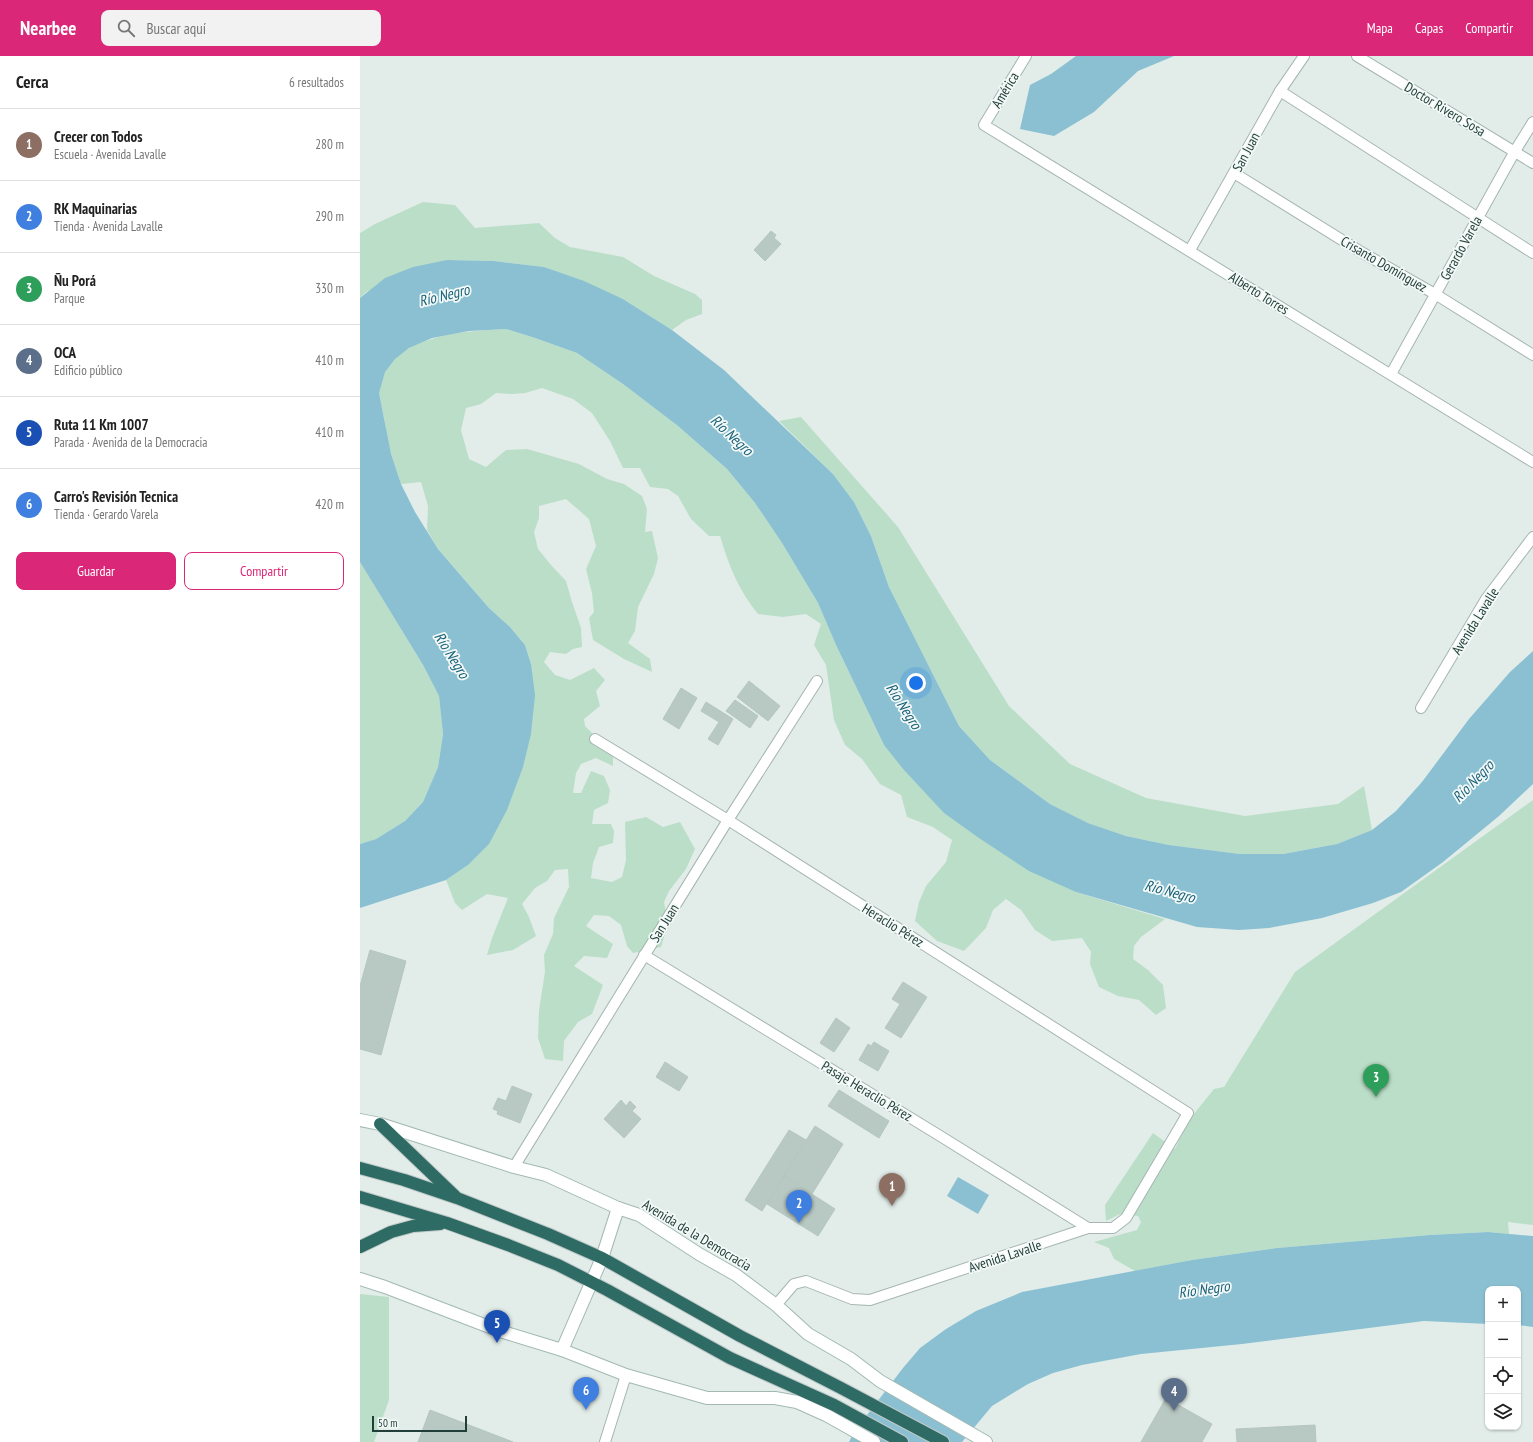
<!DOCTYPE html>
<html lang="es">
<head>
<meta charset="utf-8">
<style>
	:root { --surface:#fff; --page:#f2f2f2; --text:#222; --muted:#767676; --line:#e0e0e0; --accent:#db2777 }
	body { margin:0; font-family:"PT Sans Narrow",sans-serif; background:var(--page); color:var(--text) }
	.controls { position:absolute; right:12px; bottom:12px; display:grid; overflow:hidden; border-radius:8px; box-shadow:0 1px 3px #0004 }
	.controls button { width:36px; height:36px; display:grid; place-items:center; padding:0; border:0; border-bottom:1px solid var(--line); background:var(--surface); color:var(--text); font:20px sans-serif }
	.scale { position:absolute; left:12px; bottom:10px; width:95px; box-sizing:border-box; padding-left:4px; border:2px solid #223e39; border-top:0; font-size:11px; line-height:14px; white-space:nowrap; color:#223e39; -webkit-text-stroke:3px #f3f9f7; paint-order:stroke }
	.you { position:absolute; left:556px; top:627px; width:14px; height:14px; margin:-10px; border:3px solid #fff; border-radius:50%; background:#1a73e8; box-shadow:0 0 0 6px #1a73e833 }
	.badge { display:grid; place-items:center; width:26px; height:26px; border-radius:50%; background:var(--accent); color:#fff; font-size:13px; font-weight:700 }
	.pin { position:absolute; translate:-50% -33px; filter:drop-shadow(0 1px 2px #0008) }
	.pin::after { content:''; position:absolute; top:21px; width:14px; height:12px; background:inherit; clip-path:polygon(0 0,100% 0,50% 100%) }
	.list { margin:0; padding:0; list-style:none }
	h2 { display:flex; justify-content:space-between; align-items:center; height:52px; margin:0; padding:0 16px; font-size:17px }
	h2 small { font-size:13px; font-weight:400; color:var(--muted) }
	.list li { display:grid; grid-template-columns:26px 1fr auto; gap:12px; align-items:center; box-sizing:border-box; height:72px; padding:0 16px; border-top:1px solid var(--line) }
	.list b { display:block; font-size:15px; white-space:nowrap }
	.list p { margin:0; font-size:13px; white-space:nowrap; color:var(--muted) }
	.list em { font-size:13px; font-style:normal; color:var(--muted) }
	.actions { display:flex; gap:8px; padding:12px 16px }
	.actions a { flex:1; padding:9px 0; border:1px solid var(--accent); border-radius:8px; text-align:center; font-size:14px; color:var(--accent) }
	.actions .main { background:var(--accent); color:#fff }
	.icon { flex:none; width:22px; height:22px; fill:none; stroke:currentColor; stroke-width:2; stroke-linecap:round; stroke-linejoin:round }
	.map { position:relative; flex:none; width:1173px; height:1386px; overflow:hidden }
	header { display:flex; align-items:center; gap:24px; box-sizing:border-box; height:56px; padding:0 20px; background:var(--accent); color:#fff }
	header strong { font-size:19px }
	nav { display:flex; gap:22px; margin-inline-start:auto; font-size:14px }
	.search { width:280px; height:36px; background:var(--page); display:flex; align-items:center; gap:10px; box-sizing:border-box; padding:0 14px; border-radius:8px; color:var(--muted); font-size:15px }
	main { display:flex }
	aside { flex:1; background:var(--surface) }
	.map>svg:first-child { display:block }
</style>
</head>
<body>
<header>
<strong>Nearbee</strong>
<div class="search"><svg class="icon" aria-label="search" viewBox="0 0 24 24"><circle cx="10" cy="10" r="6"/><path d="M15 15l6 6"/></svg>Buscar aquí</div>
<nav><a>Mapa</a><a>Capas</a><a>Compartir</a></nav>
</header>
<main>
<aside>
<h2>Cerca<small>6 resultados</small></h2>
<ul class="list">
<li><span class="badge" style="background:#8d6e63">1</span><div><b>Crecer con Todos</b><p>Escuela · Avenida Lavalle</p></div><em>280 m</em></li>
<li><span class="badge" style="background:#3f7fe0">2</span><div><b>RK Maquinarias</b><p>Tienda · Avenida Lavalle</p></div><em>290 m</em></li>
<li><span class="badge" style="background:#2e9e5b">3</span><div><b>Ñu Porá</b><p>Parque</p></div><em>330 m</em></li>
<li><span class="badge" style="background:#5c6f8a">4</span><div><b>OCA</b><p>Edificio público</p></div><em>410 m</em></li>
<li><span class="badge" style="background:#1a4fb4">5</span><div><b>Ruta 11 Km 1007</b><p>Parada · Avenida de la Democracia</p></div><em>410 m</em></li>
<li><span class="badge" style="background:#3f7fe0">6</span><div><b>Carro's Revisión Tecnica</b><p>Tienda · Gerardo Varela</p></div><em>420 m</em></li>
</ul>
<div class="actions"><a class="main">Guardar</a><a>Compartir</a></div>
</aside>
<div class="map">
<svg width="1173" height="1386" viewBox="0 0 1173 1386">
	<rect width="100%" height="100%" fill="#e2ede9"/>
	<g fill="#bbdec8">
		<path d="M63 146 95 149 115 172 179 167 195 182 210 191 263 201 294 220 335 238 342 244V258L326 264 312 274 263 243 184 211 134 205 87 204 6 236 0 242V177L15 168Z"/>
		<path d="M146 273 175 282 217 297 263 328 318 370 367 413 395 447 422 487 458 547 476 589 524 689 716 836 805 863 781 881 774 890 773 903 788 914 803 929 806 952 796 959 779 944 758 940 739 931 730 908 731 896 722 882 692 885 675 874 661 854 646 843 633 854 626 872 604 895 577 885 555 865 559 846 566 830 586 806 592 784 573 771 547 761 541 739 520 728 502 703 485 689 474 664 466 609 454 589 461 568 446 558 423 561 398 558C378 533 369 510 360 480H349L331 463 318 440 308 433 290 431 280 412H263L250 385 232 357 213 343 182 332 165 337 152 338 136 337 121 348 106 352 101 374 109 403 126 411 146 394 167 393 219 408 247 423 264 428 282 440 287 453 285 476 292 475 298 502 294 518 278 551 275 575 268 587 290 603 292 616 264 603 233 584 229 562 234 556 232 537 226 513 236 490 229 463 206 443 179 450V462L174 476 178 493 191 509 206 525 212 546 221 572 222 591 213 593 206 598 190 596 184 606 195 619 210 624 234 612 245 624 236 635 240 650 224 663 225 670 253 698V710L236 702 221 708 216 717 213 737H221L231 715 244 720 250 734 248 747 234 754 232 768H251L254 775 253 787 239 791 233 807 231 822 252 826 262 821 266 804 265 766 286 761 303 771 320 766 335 793 326 813 309 835 304 846 308 868 301 891 273 897 267 890 261 869 249 860 234 859 226 870 253 888 247 902 224 900 214 910 243 929 232 958 218 966 204 985 203 1005 185 1003 178 982 179 954 185 916 184 899 193 878 194 862 209 831 208 813 195 814 187 825 175 832 162 848 169 861 176 880 153 894 127 899 132 882 148 842 127 838 102 854 95 847 86 824 108 809 171 608 165 589 150 571 129 552 100 518 78 493 67 474 68 450 61 426 41 428C38 418 34 409 31 399 27 386 26 371 23 357 22 351 19 343 19 336 25 279 103 275 146 273Z"/>
		<path d="M441 361 538 471 649 650 710 708 786 742 885 760 978 748 1004 730 1012 774 977 788 923 798H880L809 789 766 780 728 767 690 748 630 704 599 670 529 531 511 480 494 446 473 418 419 365Z"/>
		<path d="M0 506 63 609 79 640 83 678 78 711 63 746 45 765 16 783 0 788Z"/>
		<path d="M1173 744V1169L1148 1166 1149 1178 1128 1176 1070 1179 917 1192 832 1204 775 1215 754 1203 749 1192 734 1186 777 1174 781 1166 778 1160 760 1158 746 1165 745 1149 793 1077 815 1093 829 1064 854 1033 864 1031 935 916Z"/>
		<path d="M0 1238 29 1241V1344L14 1386H0Z"/>
	</g>
	<g fill="#8ac0d2">
		<path d="M716 0H814L778 15 734 56 694 80 660 73 670 29 691 18Z"/>
		<path d="M87 204 134 205 184 211 224 225 263 243 312 274 364 314 473 418 494 446 511 480 529 531 599 670 630 704 690 748 728 767 766 780 809 789 880 798H923L977 788 1012 774 1036 755 1062 726 1109 663 1150 616 1173 595V728L1139 760 1083 806 1041 836 1013 847 962 862 909 872 879 874 837 871 716 836 669 815 619 782 584 757 544 714 524 689 476 589 458 547 422 487 395 447 367 413 318 370 263 328 217 297 175 282 146 273 109 275 72 282 49 292 35 303 25 316 19 337 31 398 41 428 55 456 78 493 129 552 150 571 165 589 171 608 175 639 171 678 163 711 147 754 129 788 108 809 86 824 0 852V788L16 783 45 765 63 746 78 711 83 678 79 640 63 609 0 506V242L25 222 53 211Z"/>
		<path d="M598 1121 629 1139 618 1158 587 1140Z"/>
		<path d="M1128 1176 1173 1180V1271L1158 1269V1233H1128V1268L1064 1265 882 1288 781 1298 722 1309 693 1317 668 1328 632 1350 602 1386H489L494 1376 543 1312 560 1292 586 1273 616 1255 662 1236 832 1204 917 1192 1070 1179Z"/>
	</g>
	<g fill="#b8c8c2" stroke="#b5c6c1">
		<path d="M411 175 416 179 414 182 421 188 405 205 394 194Z"/>
		<path d="M389 625 420 650 408 665 377 641Z"/>
		<path d="M321 632 337 642 319 673 303 663Z"/>
		<path d="M375 644 398 660 390 672 366 655Z"/>
		<path d="M346 646 373 663 358 689 348 683 359 666 341 655Z"/>
		<path d="M10 894 46 905 21 999 0 993V930Z"/>
		<path d="M543 926 567 941 541 982 525 972 540 948 532 943Z"/>
		<path d="M476 962 490 972 474 996 460 987Z"/>
		<path d="M514 986 529 995 518 1015 499 1004 508 988 511 990Z"/>
		<path d="M305 1006 328 1021 319 1035 296 1021Z"/>
		<path d="M152 1030 172 1038 160 1067 137 1058 138 1055 133 1053 138 1042 146 1045Z"/>
		<path d="M479 1034 529 1065 519 1082 468 1050Z"/>
		<path d="M261 1044 266 1050 270 1045 276 1051 272 1055 281 1063 264 1082 244 1063Z"/>
		<path d="M455 1070 483 1088 452 1138 424 1120Z"/>
		<path d="M429 1074 446 1084 402 1155 385 1144Z"/>
		<path d="M424 1120 475 1153 458 1180 407 1148Z"/>
		<path d="M806 1342 852 1368 842 1386H781Z"/>
		<path d="M70 1354 153 1386H58Z"/>
		<path d="M955 1369 956 1386H877L876 1373Z"/>
	</g>
	<g fill="none" stroke-linecap="round" stroke-linejoin="round">
		<g stroke="#a5b5b1" stroke-width="12">
			<g id="street">
				<path d="M666 0 624 69 1173 406"/>
				<path d="M997 0 1173 107"/>
				<path d="M920 35 1173 197"/>
				<path d="M874 117 1003 197 1075 238 1173 299"/>
				<path d="M830 194 920 35 944 0"/>
				<path d="M1031 318 1155 95 1173 66"/>
				<path d="M1061 652 1126 543 1173 481"/>
				<path d="M235 683 368 764 828 1057 766 1162 753 1172H728L510 1244 492 1243 446 1225 434 1228 416 1249"/>
				<path d="M284 899 577 1078 728 1172"/>
				<path d="M154 1111 368 764 457 625"/>
				<path d="M245 1386 266 1319"/>
			</g>
		</g>
		<g stroke="#a1b9b2" stroke-width="14">
			<g id="secondary">
				<path d="M0 1064 20 1068 154 1111 186 1119 258 1152 279 1159 339 1198 376 1219 416 1249 448 1278 491 1303 520 1325 626 1386"/>
				<path d="M0 1223 25 1231 140 1275 202 1294 266 1319 347 1342H415L437 1346 466 1359 514 1386"/>
				<path d="M202 1294 242 1202 258 1152"/>
			</g>
		</g>
		<g stroke="#c1c9c8" stroke-width="14">
			<g id="highway">
				<path d="M20 1068 95 1140"/>
				<path d="M0 1112 44 1124 97 1142 188 1178 242 1202 380 1280 481 1332 583 1386"/>
				<path d="M0 1141 87 1167 148 1189 198 1209 247 1234 370 1302 474 1349 542 1386"/>
				<path d="M0 1191 31 1176 53 1170 80 1168"/>
			</g>
		</g>
		<use href="#street" stroke="#fff" stroke-width="10"/>
		<use href="#secondary" stroke="#fff" stroke-width="12"/>
		<use href="#highway" stroke="#2d6b64" stroke-width="12"/>
	</g>
	<g text-anchor="middle" dominant-baseline="central" stroke-width="3.5" stroke-linejoin="round" paint-order="stroke">
		<g font-size="14" fill="#223e39" stroke="#f3f9f7">
			<text transform="translate(645 34) rotate(-59)">América</text>
			<text transform="translate(1085 53) rotate(31)">Doctor Rivero Sosa</text>
			<text transform="translate(886 96) rotate(-62)">San Juan</text>
			<text transform="translate(1101 192) rotate(-61)">Gerardo Varela</text>
			<text transform="translate(1024 208) rotate(30)">Crisanto Domínguez</text>
			<text transform="translate(899 237) rotate(32)">Alberto Torres</text>
			<text transform="translate(1115 565) rotate(-58)">Avenida Lavalle</text>
			<text transform="translate(304 867) rotate(-58)">San Juan</text>
			<text transform="translate(533 869) rotate(32)">Heraclio Pérez</text>
			<text transform="translate(507 1035) rotate(31)">Pasaje Heraclio Pérez</text>
			<text transform="translate(337 1179) rotate(31)">Avenida de la Democracia</text>
			<text transform="translate(645 1200) rotate(-18)">Avenida Lavalle</text>
		</g>
		<g font-size="15" font-style="italic" fill="#1b627b" stroke="#f3f9f7">
			<text transform="translate(84 239) rotate(-14)">Río Negro</text>
			<text transform="translate(372 379) rotate(43)">Río Negro</text>
			<text transform="translate(92 599) rotate(58)">Río Negro</text>
			<text transform="translate(544 650) rotate(57)">Río Negro</text>
			<text transform="translate(1113 725) rotate(-46)">Río Negro</text>
			<text transform="translate(810 835) rotate(15)">Río Negro</text>
			<text transform="translate(844 1233) rotate(-8)">Río Negro</text>
		</g>
	</g>
</svg>
<div class="controls">
<button>+</button>
<button>−</button>
<button><svg class="icon" aria-label="locate" viewBox="0 0 24 24"><circle cx="12" cy="12" r="6"/><path d="M12 2v4M12 18v4M2 12h4M18 12h4"/></svg></button>
<button><svg class="icon" aria-label="layers" viewBox="0 0 24 24"><path d="M12 4l9 5-9 5-9-5zM3 14l9 5 9-5"/></svg></button>
</div>
<div class="scale">50 m</div>
<div class="you"></div>
<div class="pin badge" style="left:532px;top:1150px;background:#8d6e63">1</div>
<div class="pin badge" style="left:439px;top:1167px;background:#3f7fe0">2</div>
<div class="pin badge" style="left:1016px;top:1041px;background:#2e9e5b">3</div>
<div class="pin badge" style="left:814px;top:1355px;background:#5c6f8a">4</div>
<div class="pin badge" style="left:137px;top:1287px;background:#1a4fb4">5</div>
<div class="pin badge" style="left:226px;top:1354px;background:#3f7fe0">6</div>
</div>
</main>
</body>
</html>
